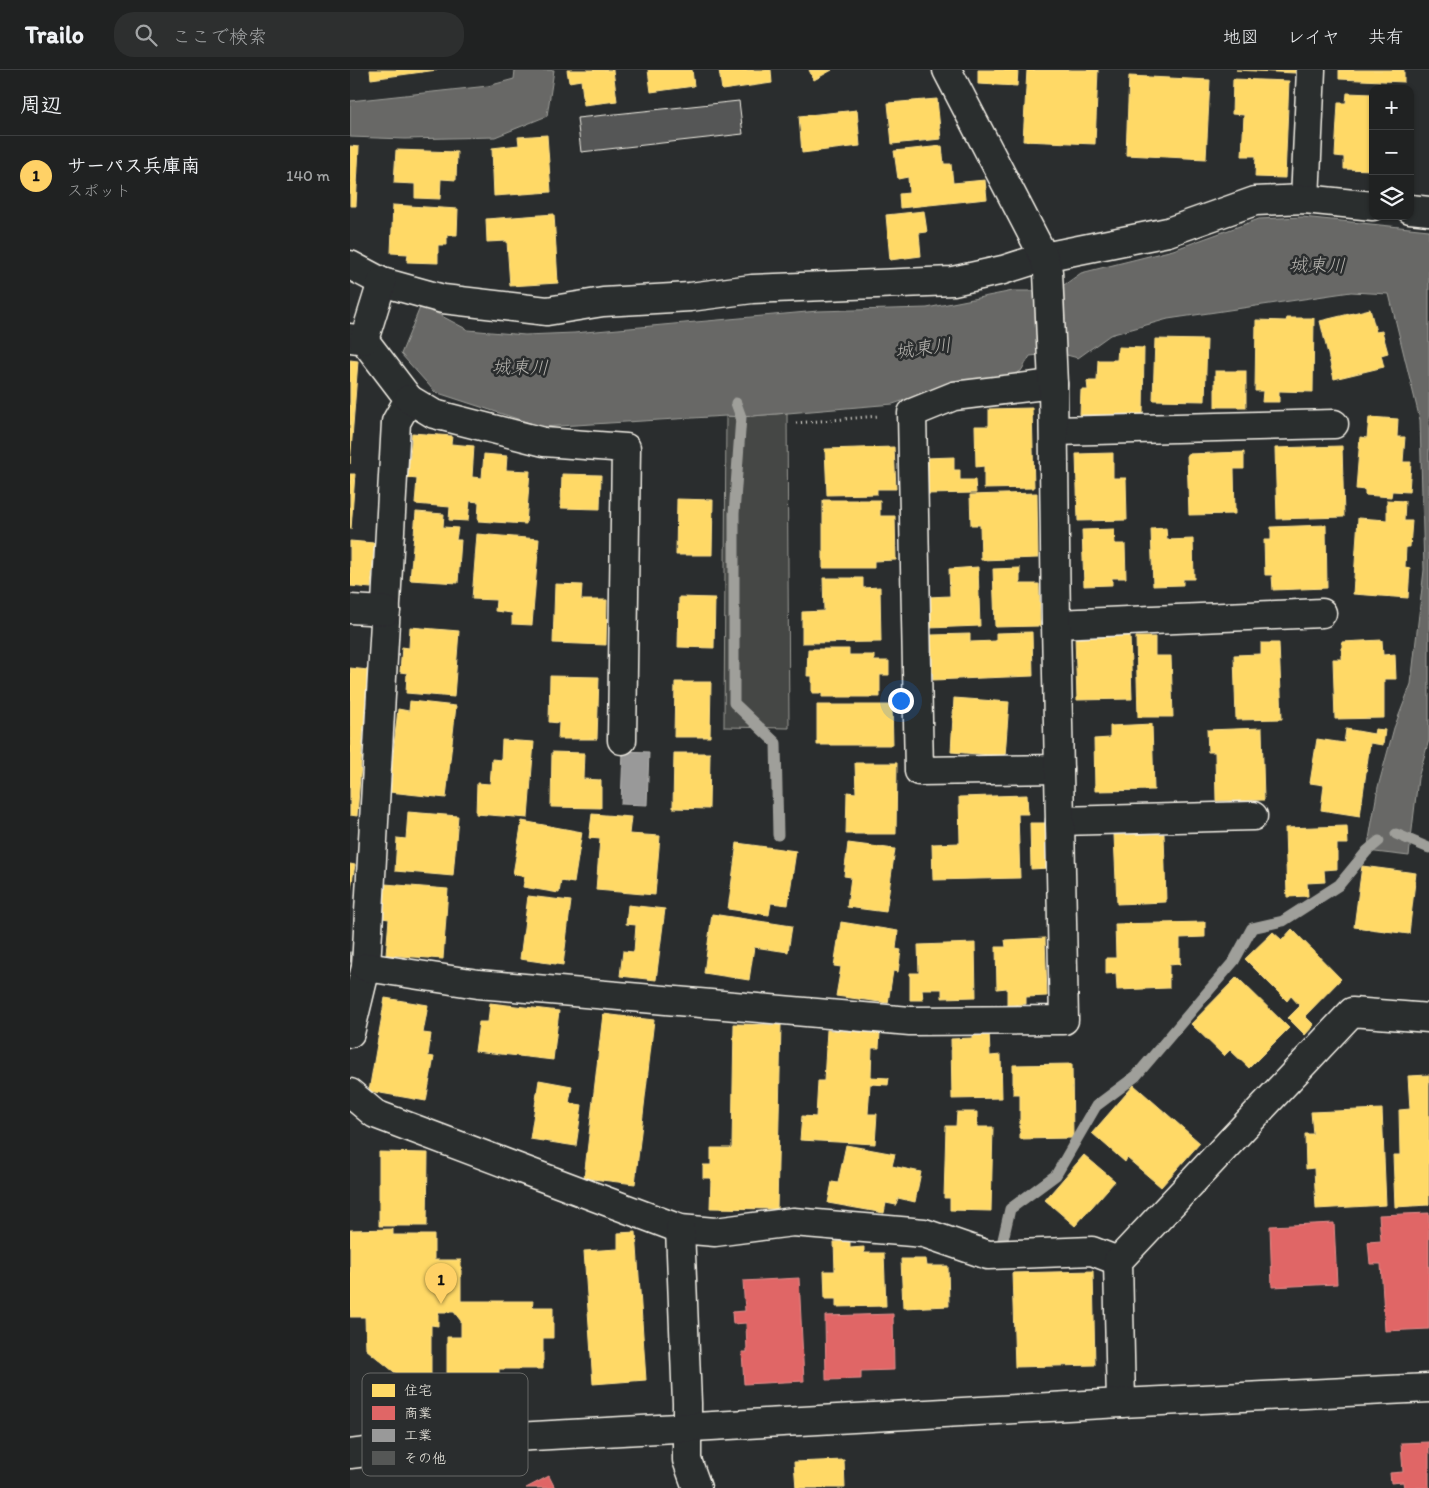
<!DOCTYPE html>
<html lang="ja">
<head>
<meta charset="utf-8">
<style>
	:root { --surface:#202222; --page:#2d2f2f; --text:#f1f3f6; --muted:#a2a4a5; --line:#3d3f40; --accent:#ffd166 }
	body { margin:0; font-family:Itim,"Klee One",sans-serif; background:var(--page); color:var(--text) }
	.controls { position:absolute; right:15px; top:15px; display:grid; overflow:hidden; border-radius:10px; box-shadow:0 1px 4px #0004 }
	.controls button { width:45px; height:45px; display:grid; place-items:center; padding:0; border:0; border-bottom:1px solid var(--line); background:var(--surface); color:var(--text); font:25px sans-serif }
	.you { position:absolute; left:550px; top:630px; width:18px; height:18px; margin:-12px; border:4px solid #fff; border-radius:50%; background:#1a73e8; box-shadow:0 0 0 8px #1a73e833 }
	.badge { display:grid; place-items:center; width:32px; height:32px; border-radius:50%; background:var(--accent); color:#111; font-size:16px; font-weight:700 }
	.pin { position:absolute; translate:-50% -41px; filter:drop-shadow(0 1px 2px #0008) }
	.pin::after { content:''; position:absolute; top:26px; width:18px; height:15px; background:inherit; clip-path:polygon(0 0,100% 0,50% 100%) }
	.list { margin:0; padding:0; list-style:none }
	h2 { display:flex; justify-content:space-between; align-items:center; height:65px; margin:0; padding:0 20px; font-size:21px }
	h2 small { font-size:16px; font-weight:400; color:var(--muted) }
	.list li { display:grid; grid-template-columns:32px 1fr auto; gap:15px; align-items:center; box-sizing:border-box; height:80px; padding:0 20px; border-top:1px solid var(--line) }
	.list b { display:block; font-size:19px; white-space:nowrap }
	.list p { margin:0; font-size:16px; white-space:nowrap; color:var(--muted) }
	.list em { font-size:16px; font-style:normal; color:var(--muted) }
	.icon { flex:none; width:28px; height:28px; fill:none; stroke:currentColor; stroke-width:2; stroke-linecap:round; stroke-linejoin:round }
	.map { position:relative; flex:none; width:1079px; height:1418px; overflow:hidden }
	header { display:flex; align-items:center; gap:30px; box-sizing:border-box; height:70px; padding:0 25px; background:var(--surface); border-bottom:1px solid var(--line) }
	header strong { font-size:24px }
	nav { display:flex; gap:28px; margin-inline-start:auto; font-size:18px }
	.search { width:350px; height:45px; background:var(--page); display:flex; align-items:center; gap:12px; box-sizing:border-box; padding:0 18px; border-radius:20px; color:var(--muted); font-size:19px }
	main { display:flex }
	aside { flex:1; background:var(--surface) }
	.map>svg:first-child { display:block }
</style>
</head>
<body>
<header>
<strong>Trailo</strong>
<div class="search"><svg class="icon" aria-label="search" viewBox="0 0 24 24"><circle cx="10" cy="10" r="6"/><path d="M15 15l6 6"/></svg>ここで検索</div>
<nav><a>地図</a><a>レイヤ</a><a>共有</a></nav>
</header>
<main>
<aside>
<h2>周辺<small></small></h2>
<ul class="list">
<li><span class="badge">1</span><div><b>サーパス兵庫南</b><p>スポット</p></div><em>140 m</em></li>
</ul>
</aside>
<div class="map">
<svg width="1079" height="1418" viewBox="0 0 1079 1418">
	<rect width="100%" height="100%" fill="#2a2d2e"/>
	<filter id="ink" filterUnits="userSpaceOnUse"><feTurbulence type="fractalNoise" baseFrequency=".02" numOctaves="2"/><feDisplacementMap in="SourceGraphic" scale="10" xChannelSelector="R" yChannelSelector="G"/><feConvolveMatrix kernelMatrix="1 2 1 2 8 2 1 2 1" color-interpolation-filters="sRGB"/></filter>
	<g filter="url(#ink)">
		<path fill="#444645" stroke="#9c9c96" d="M437 343 439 658 374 657 376 346 391 347Z"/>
		<g fill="#676866" stroke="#9f9f9a">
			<path d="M165 0H204L197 46 145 67 55 69 0 67V31L138 16 164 9Z"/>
			<path d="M952 147 1079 160V670L1068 708 1059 786 1017 781 1028 717 1044 658 1061 614 1074 500 1070 350 1039 224 1001 222 818 249 760 265 728 288 709 283 680 286 671 301 646 311 602 314 543 334 391 347 376 346 192 357 85 322 51 284 71 235 118 260 175 265 224 263 468 241 577 238 663 221H682L714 215 731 203 823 180 909 149Z"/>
		</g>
		<g fill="#ffd966" stroke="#fce08d">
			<path d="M20 0H87L21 9Z"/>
			<path d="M217 0H263L267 31 234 35 231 10 219 12Z"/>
			<path d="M298 0H342L344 16 301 22Z"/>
			<path d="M369 0H421L422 13 372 20Z"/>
			<path d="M459 0H482L464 10Z"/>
			<path d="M628 0H668L667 16 628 14Z"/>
			<path d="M677 0H748L745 74 673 71Z"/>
			<path d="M886 0H945V3Z"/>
			<path d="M989 0H1054V12L989 9Z"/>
			<path d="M779 6 860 10 856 89 776 85Z"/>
			<path d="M883 9 939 11 935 108 905 107 906 86H892L894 45 882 44Z"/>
			<path d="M997 23 1023 24V100L994 99V87L985 86 988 33H996Z"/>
			<path d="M587 29 591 69 542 74 538 33Z"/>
			<path d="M507 40 510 76 452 83 449 46Z"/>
			<path d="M197 65 201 122 144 126 142 78 169 75 168 67Z"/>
			<path d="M0 76 9 77 6 136H0Z"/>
			<path d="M592 76 594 94H601L603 113 635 110 637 129 550 138 549 124 559 123 558 107 548 109 544 81Z"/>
			<path d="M46 80 107 82 106 110 91 109 90 129 65 128V114L44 113Z"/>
			<path d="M43 135 108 139 107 165H97V175H88V193L57 192 58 184 41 183Z"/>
			<path d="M574 141 577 162 569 163 571 186 540 190 536 145Z"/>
			<path d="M204 144 208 213 160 216 157 171 137 172 136 149Z"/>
			<path d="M1020 239 1026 262 1032 261 1038 283 1031 285 1034 297 984 309 970 251Z"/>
			<path d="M937 248H964L963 322 929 321V332H912L913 321H905L906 250 936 251Z"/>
			<path d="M805 269 857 270 855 331 803 330Z"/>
			<path d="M768 277 794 278 793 346 730 345 731 320H738L737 311H747L748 290H767Z"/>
			<path d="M0 290 8 291 0 394Z"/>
			<rect x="865" y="301" width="31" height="36"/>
			<path d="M682 338 684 418 634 419V396L626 397 625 356H639V339Z"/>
			<path d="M1019 347 1048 349 1047 367H1055L1053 392H1061L1059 422 1042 421 1041 427 1015 425V420L1006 419 1010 367 1017 368Z"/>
			<path d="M62 363 102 366 101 374 124 376 122 407 132 408 134 384 157 386 156 400 180 401 176 454 128 451 129 432 120 431 118 451 99 450 100 437 65 434 67 409 58 408Z"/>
			<path d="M992 376 994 447 927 449 925 378Z"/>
			<path d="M544 377 546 419H527V424L477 425 475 379Z"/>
			<path d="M894 382V399H884L885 444 839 445 837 384Z"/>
			<path d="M763 383V408H776L777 450 728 451 726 384Z"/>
			<path d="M604 387V400H610V410H625L626 423 576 424 575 388Z"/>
			<path d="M0 404H5L1 459H0Z"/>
			<path d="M212 404 251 405 250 439 211 438Z"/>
			<path d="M687 423 688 488 631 490 630 455H621L620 425Z"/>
			<path d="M327 429 363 430 362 485H326Z"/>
			<path d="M473 430H530V446H545L546 490 524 491V498H473Z"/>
			<path d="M1037 430 1055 431 1054 451H1062L1060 477H1056L1055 497 1060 498 1058 528 1003 524 1008 448 1037 450Z"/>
			<path d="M66 442 94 444 93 457 108 458 106 470H111L108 513 60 510Z"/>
			<path d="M976 455 977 518 923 520 922 505H915L914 470H921V457Z"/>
			<path d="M816 458 817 470 843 469 844 509H833V515L803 516 801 459Z"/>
			<path d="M764 459 765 474H775L776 508H762V515L734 516 732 460Z"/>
			<path d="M127 464 189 469 182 555 162 554V543L145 541 146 530 122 529Z"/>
			<path d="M0 471 24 473 21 518 0 516Z"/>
			<path d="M628 497 630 556 579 558 578 527 600 526 599 499Z"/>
			<path d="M670 498V514H689L690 556 645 557 643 499Z"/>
			<path d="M473 508H513V518L530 517 531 572 452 573V542L474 541Z"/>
			<path d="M205 514 232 515 231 530H257L256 575 203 573Z"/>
			<path d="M329 527 365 528 364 578 328 577Z"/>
			<path d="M60 557 109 561 104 627 56 623 57 603 50 602 52 577 59 578Z"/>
			<path d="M682 562 683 606 583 610 581 565 620 564V572L646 571V563Z"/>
			<path d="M780 564 782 629 727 630 725 566Z"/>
			<path d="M786 567H805V586H821L823 647H788Z"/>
			<path d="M1032 570 1033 585 1045 584 1046 609H1034V648L985 649 983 589H992V572Z"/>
			<path d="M911 573H929L932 649 886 650 884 585 911 584Z"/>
			<path d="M458 579H499V585H524V591H539V605H530V627H472V623H462V606H457Z"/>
			<path d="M0 598 18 600 7 746 0 745Z"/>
			<path d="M200 606 249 607 247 669H208L209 653 199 652Z"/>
			<path d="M325 612H361L360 667H324Z"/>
			<path d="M604 628 659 632 655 686 601 682Z"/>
			<path d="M60 631 106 636 96 728 39 722 48 639 59 641Z"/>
			<path d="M467 635H542L543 675H467Z"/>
			<path d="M802 654 804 720 745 721 744 669 760 668V656Z"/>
			<path d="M912 658 914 730 866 731 865 682H858L857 660Z"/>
			<path d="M996 659 1024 664 1025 659 1035 660 1033 675 1020 673 1010 746 971 740 974 715 960 713 967 669 994 673Z"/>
			<path d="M152 670 184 672 178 748 126 744 127 713 140 714 142 689 151 690Z"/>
			<path d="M202 682 234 683 233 709 251 710V738L201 737Z"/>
			<path d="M324 683H360L359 739 323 738Z"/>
			<path d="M505 693H547L546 764H496L497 722 506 723Z"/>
			<path d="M677 725 678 744H668L670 808 583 810 582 774 610 773 609 727Z"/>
			<path d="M58 742 108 746 103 806 45 801 47 768 56 769Z"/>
			<path d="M242 744 281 747 279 764 310 766 305 825 246 820 250 769 239 768Z"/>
			<path d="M172 751 232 762 224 813 211 811 209 823 173 817 175 807 163 804Z"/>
			<path d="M680 753H698L699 798 681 799Z"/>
			<path d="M997 756 998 774H987V799L974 800 975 812 957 813 958 826 937 827 935 758Z"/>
			<path d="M814 764 816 832 767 834 764 765Z"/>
			<path d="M387 773 446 781 438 835 421 833 419 845 378 839Z"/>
			<path d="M498 773 545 779 536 842 497 837 501 807 494 806Z"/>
			<path d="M0 794 5 795 0 823Z"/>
			<path d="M1012 796 1066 803 1059 864 1004 857Z"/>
			<path d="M35 814 98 819 93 889 36 885 39 849 32 848Z"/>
			<path d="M178 826 221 831 213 895 170 889Z"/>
			<path d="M278 835 315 839 306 910 270 906 273 881 284 882 286 855 276 854Z"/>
			<path d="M362 844 442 856 438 882 404 877 399 910 354 903Z"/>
			<path d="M491 852 548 861 546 879 551 880 548 902 543 901 538 933 486 926 491 897 484 896Z"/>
			<path d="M855 852V867L830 868V894L819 895V918L767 920 766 903 756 904V888H766L765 854Z"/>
			<path d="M942 859 991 909 955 946 964 955 955 965 938 948 950 936 941 926 937 931 895 889 923 862 932 870Z"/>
			<path d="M695 868 697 926 676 927V934L657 935V918L647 919 646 877H656L655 870Z"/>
			<path d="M625 873 626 927 592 928V919H572L573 930H560V903H569L568 875Z"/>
			<path d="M887 907 939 958 899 998 880 980 874 986 841 954Z"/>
			<path d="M35 928 78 935 73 963 81 964 78 986 84 987 76 1031 19 1021Z"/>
			<path d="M140 933 209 941 203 990 125 981 129 952H138Z"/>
			<path d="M253 944 304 950 285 1114 234 1108Z"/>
			<path d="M384 954 431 955 427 1139 360 1138 361 1108H353V1095H361V1078H382Z"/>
			<path d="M622 959H639L640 986 651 985 652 1028 602 1029 601 969 622 968Z"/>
			<path d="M477 960 530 963 529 978H522L521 1007 539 1008 538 1015 520 1014 518 1044H527L525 1074 450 1070 452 1046 466 1047 468 1011H474Z"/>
			<path d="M722 994 723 1068 670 1069V1024H663V995Z"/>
			<path d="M1079 1005V1135L1045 1137 1043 1085H1050L1049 1040 1060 1039 1058 1006Z"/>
			<path d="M189 1010 222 1016 219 1033 232 1035 226 1076 180 1069Z"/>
			<path d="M784 1015 850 1073 811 1117 777 1088 775 1092 742 1063Z"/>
			<path d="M1032 1039 1036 1135 966 1139 964 1098 956 1099 955 1064H963L961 1042Z"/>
			<path d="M607 1042H627V1057H643L641 1141 600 1140V1128H594L596 1056H606Z"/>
			<path d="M496 1075 545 1084 542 1096 571 1102 565 1132 548 1128 546 1135 536 1133 534 1143 478 1133 482 1112 488 1113Z"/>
			<path d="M29 1082 78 1083 77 1156H29Z"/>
			<path d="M734 1085 765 1111 725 1156 695 1130Z"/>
			<path d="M43 1159V1165H84V1190H111V1231H183L182 1237H203V1268H193V1299H149V1310H97V1267H111V1251L104 1242H88V1256L81 1255V1309L54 1310 16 1279 15 1247H0V1160Z"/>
			<path d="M286 1162 296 1310 243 1314 234 1181 268 1179V1163Z"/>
			<path d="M500 1171V1178L514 1177V1183H534L536 1236 486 1237V1229H475L474 1201H485L484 1172Z"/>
			<path d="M551 1189H576L577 1196H598L599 1236 553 1238Z"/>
			<path d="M743 1201 745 1295 665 1297 662 1203Z"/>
			<path d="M494 1390 495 1418H446L444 1392Z"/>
		</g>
		<g fill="#e06666" stroke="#e6908d">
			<path d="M1079 1143V1259L1035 1261 1031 1194H1020L1018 1172 1031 1171 1029 1145Z"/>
			<path d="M984 1153 987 1214 922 1217 920 1156Z"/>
			<path d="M449 1208 454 1311 394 1314 392 1282H397L396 1253 383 1254 382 1242 395 1241 393 1211Z"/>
			<path d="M543 1244 544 1300 511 1301V1309L476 1310 475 1246Z"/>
			<path d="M1079 1372V1418H1054L1053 1412 1041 1413 1040 1403 1053 1402 1051 1373Z"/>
			<path d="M199 1406 205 1418H176Z"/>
		</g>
		<path fill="#999" stroke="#b4b3b1" d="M273 681 299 682 297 735 271 734Z"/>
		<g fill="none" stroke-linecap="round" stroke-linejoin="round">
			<g stroke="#9f9f9a" stroke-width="11">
				<path d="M386 333 391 347 384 444V633L426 673 428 765"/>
				<path d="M1046 764 1079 778"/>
				<path d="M0 887H3"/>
				<path d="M652 1174 660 1139 706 1105 746 1036 786 1006 884 891 902 858 933 851 989 815 1017 781 1029 771"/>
			</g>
		</g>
		<path fill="#555756" stroke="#f4f1e8" d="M389 31 393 64 231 82 227 48Z"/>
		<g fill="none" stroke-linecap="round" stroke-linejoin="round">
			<g stroke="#f4f1e8" stroke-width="31">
				<g id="street">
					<path d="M955 129 961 0"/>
					<path d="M1060 139 1079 141"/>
					<path d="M0 195 32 212 93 229 197 241 253 232 340 227 402 219 603 211 653 200 694 187 818 162 905 131 955 129 1023 136"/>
					<path d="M0 268 14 270 59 329 46 352 16 897 0 963"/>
					<path d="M14 270 32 212"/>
					<path d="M703 314 604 326 562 343 569 701 709 699"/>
					<path d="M59 329 84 344 194 372 276 378 272 670"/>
					<path d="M704 361 984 354"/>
					<path d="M0 539 36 541"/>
					<path d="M706 554 972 543"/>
					<path d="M710 751 903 746"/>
					<path d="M16 897 128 914 560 951 714 950 706 554 703 314 698 202 694 187 597 0"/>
					<path d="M0 1023 25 1044 330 1159 365 1162 443 1152 574 1163 638 1185 742 1181 768 1191"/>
					<path d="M330 1159 337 1333V1390L347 1418"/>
					<path d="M771 1333 768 1191 1002 942 1079 948"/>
				</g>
			</g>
			<g stroke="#f4f1e8" stroke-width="31">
				<path id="secondary" d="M0 1384 113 1370 771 1333 1079 1318"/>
			</g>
			<path stroke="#f4f1e8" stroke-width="3" stroke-dasharray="1 4" stroke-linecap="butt" d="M446 353 529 346"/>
			<use href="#street" stroke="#2a2d2e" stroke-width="28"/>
			<use href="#secondary" stroke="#2a2d2e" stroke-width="28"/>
		</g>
	</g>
	<g text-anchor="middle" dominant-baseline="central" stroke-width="5" stroke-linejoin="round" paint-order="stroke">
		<g font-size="19" font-style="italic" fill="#b5b3ae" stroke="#2a2d2e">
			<text transform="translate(967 195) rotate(1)">城東川</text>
			<text transform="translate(573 278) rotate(-7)">城東川</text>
			<text transform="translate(170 297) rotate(1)">城東川</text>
		</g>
	</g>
	<rect x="12" y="1303" width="166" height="103" rx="8" fill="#2a2d2e" stroke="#676866" stroke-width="1"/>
	<rect x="22" y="1314" width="23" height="13" fill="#ffd966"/>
	<rect x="22" y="1336" width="23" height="14" fill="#e06666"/>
	<rect x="22" y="1359" width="23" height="13" fill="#999"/>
	<rect x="22" y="1381" width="23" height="14" fill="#555756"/>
	<g font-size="14" fill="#f4f1e8">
		<text x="54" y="1325">住宅</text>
		<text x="54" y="1348">商業</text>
		<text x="54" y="1370">工業</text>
		<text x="54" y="1393">その他</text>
	</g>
</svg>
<div class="controls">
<button>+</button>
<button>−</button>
<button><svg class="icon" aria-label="layers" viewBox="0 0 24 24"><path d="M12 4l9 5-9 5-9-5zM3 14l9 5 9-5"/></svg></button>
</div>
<div class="you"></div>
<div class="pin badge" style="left:91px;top:1234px">1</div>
</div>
</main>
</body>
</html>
